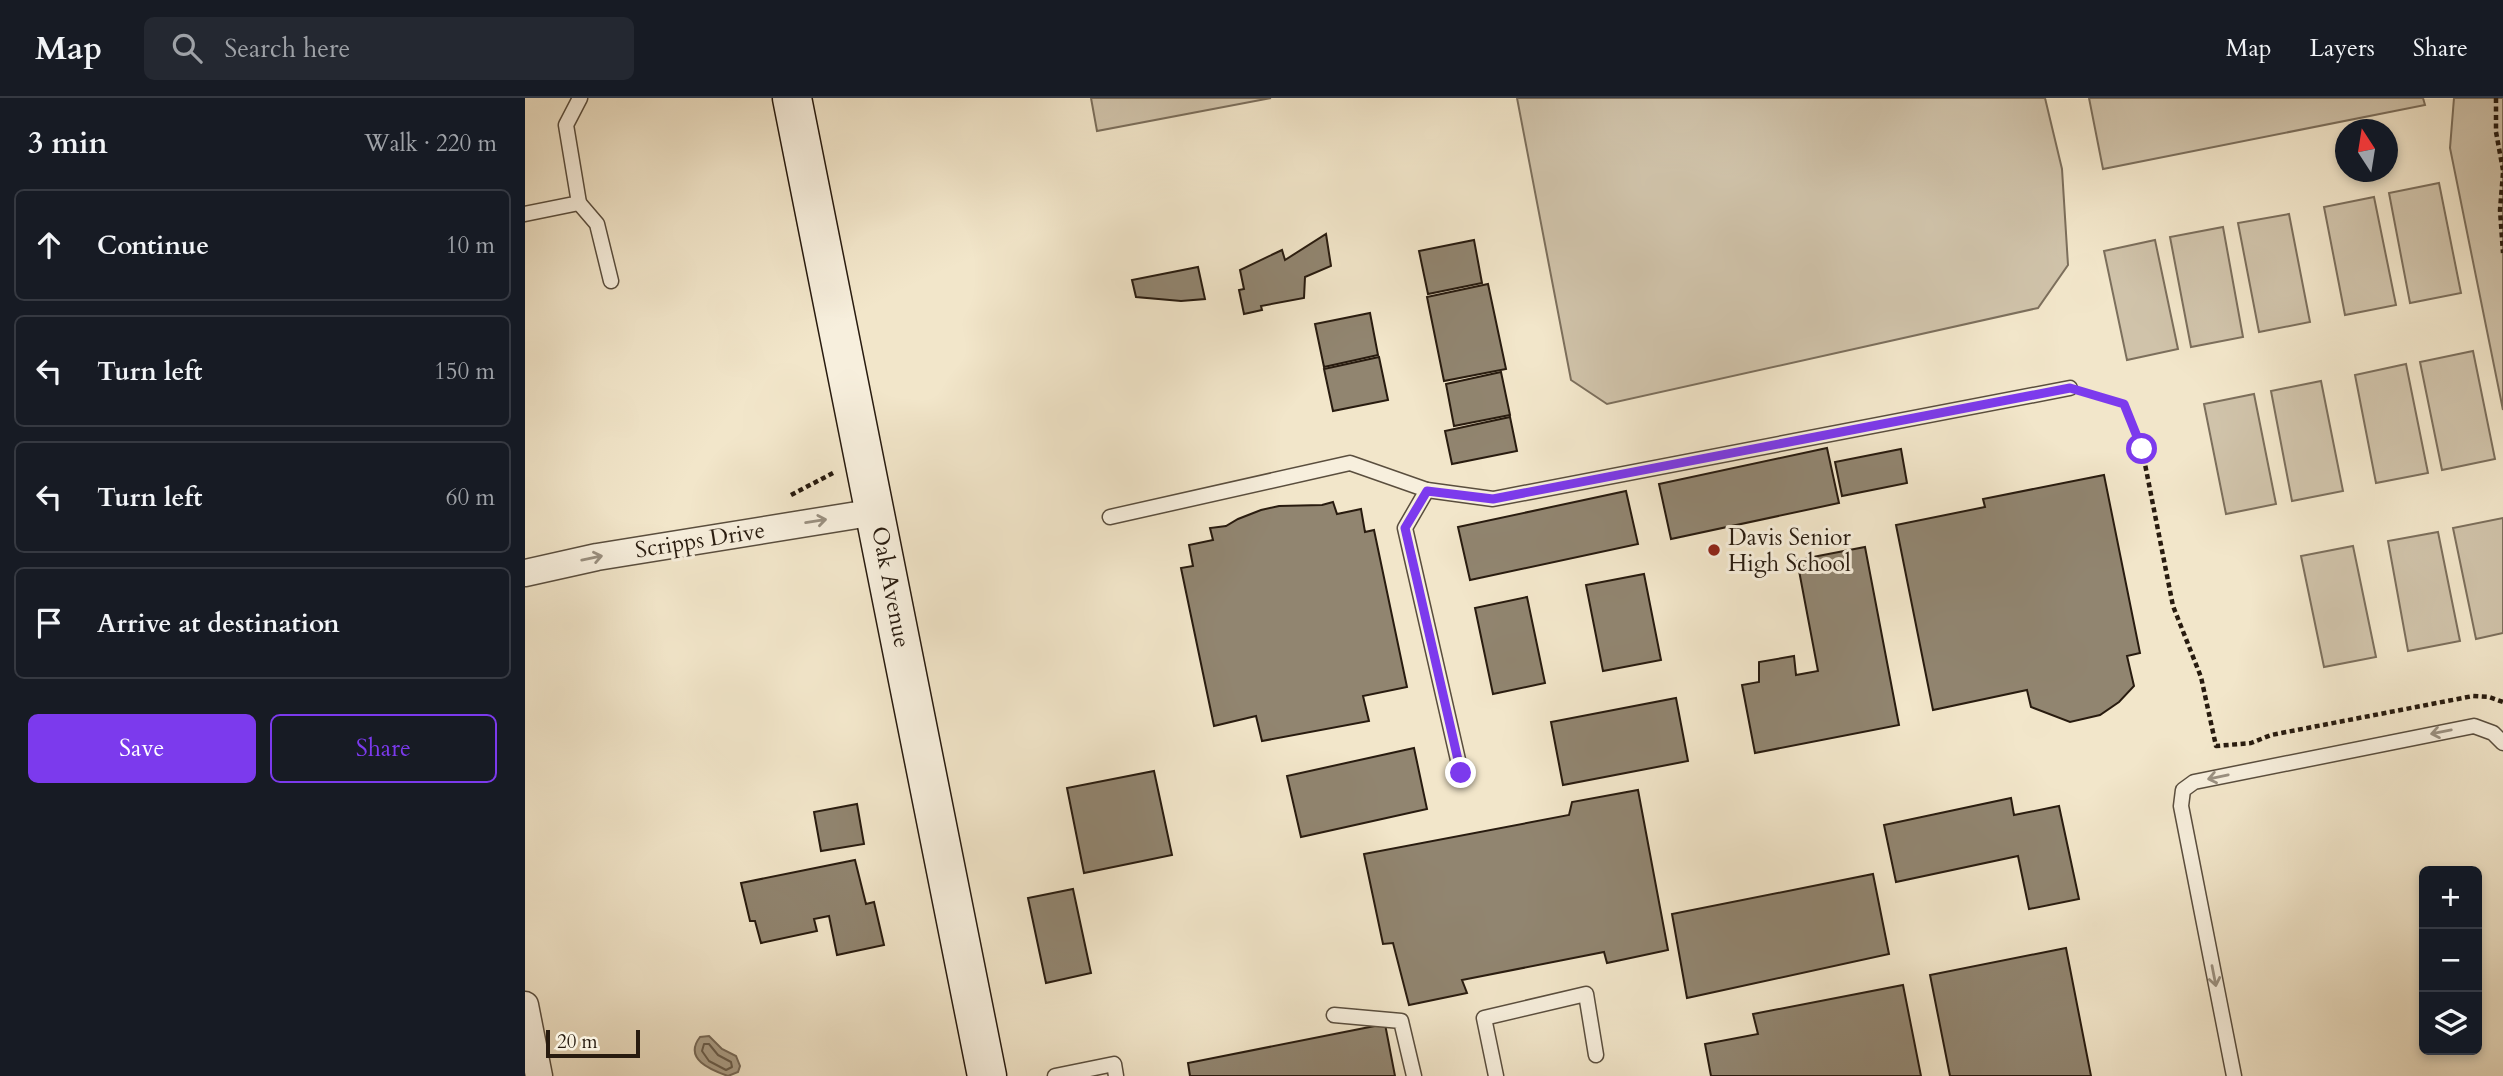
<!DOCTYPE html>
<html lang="en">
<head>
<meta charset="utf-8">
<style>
	:root { --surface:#171b24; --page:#242831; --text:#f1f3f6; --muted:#9ea1a6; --line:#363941; --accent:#7c3aed }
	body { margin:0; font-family:Cardo,serif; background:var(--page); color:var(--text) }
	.controls { position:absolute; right:21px; bottom:21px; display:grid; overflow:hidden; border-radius:10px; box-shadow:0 4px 10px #0003 }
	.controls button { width:63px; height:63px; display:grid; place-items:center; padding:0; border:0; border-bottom:2px solid var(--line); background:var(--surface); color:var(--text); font:35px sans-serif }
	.compass { position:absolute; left:1810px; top:21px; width:63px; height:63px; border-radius:50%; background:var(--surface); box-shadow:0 4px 10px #0003; rotate:348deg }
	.scale { position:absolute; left:21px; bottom:18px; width:94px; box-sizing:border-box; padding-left:7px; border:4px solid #281b0f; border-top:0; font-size:19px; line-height:24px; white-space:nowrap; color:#281b0f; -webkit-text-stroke:5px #f7efdd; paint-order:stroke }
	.stop { position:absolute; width:21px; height:21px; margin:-16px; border:5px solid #7c3aed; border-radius:50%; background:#fff }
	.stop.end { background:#7c3aed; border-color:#fff; box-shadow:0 2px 7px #0008 }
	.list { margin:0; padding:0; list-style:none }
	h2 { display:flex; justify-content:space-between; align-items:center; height:91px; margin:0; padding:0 28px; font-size:30px }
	h2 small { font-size:23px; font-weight:400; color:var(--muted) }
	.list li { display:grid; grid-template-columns:46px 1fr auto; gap:21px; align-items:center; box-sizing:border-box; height:112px; margin:0 14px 14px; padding:0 14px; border:2px solid var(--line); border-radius:10px }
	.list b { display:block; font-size:26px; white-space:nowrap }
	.list em { font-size:23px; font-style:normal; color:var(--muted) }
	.actions { display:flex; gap:14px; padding:21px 28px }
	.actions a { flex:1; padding:16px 0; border:2px solid var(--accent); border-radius:10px; text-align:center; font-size:24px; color:var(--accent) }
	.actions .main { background:var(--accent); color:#fff }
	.icon { flex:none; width:38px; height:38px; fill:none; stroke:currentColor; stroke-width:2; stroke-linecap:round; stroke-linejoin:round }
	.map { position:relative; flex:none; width:1978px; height:978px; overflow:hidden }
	header { display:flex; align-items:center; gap:42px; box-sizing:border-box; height:98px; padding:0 35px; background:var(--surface); border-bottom:2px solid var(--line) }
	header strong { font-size:33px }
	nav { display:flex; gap:38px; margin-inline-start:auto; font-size:24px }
	.search { width:490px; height:63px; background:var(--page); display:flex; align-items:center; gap:18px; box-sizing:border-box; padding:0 24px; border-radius:10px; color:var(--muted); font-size:26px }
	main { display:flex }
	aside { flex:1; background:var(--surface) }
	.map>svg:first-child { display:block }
</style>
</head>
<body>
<header>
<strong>Map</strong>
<div class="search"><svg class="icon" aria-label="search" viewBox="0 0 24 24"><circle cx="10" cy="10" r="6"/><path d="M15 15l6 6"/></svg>Search here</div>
<nav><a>Map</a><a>Layers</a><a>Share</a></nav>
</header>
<main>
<aside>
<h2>3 min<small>Walk · 220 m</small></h2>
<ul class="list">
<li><svg class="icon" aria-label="ahead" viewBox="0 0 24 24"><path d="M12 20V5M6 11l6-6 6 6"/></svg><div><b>Continue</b></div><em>10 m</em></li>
<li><svg class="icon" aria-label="left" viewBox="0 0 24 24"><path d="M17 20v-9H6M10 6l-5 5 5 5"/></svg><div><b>Turn left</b></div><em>150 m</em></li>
<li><svg class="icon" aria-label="left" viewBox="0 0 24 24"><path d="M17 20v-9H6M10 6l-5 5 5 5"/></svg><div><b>Turn left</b></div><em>60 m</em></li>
<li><svg class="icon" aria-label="arrive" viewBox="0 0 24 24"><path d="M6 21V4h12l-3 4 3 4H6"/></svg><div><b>Arrive at destination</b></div></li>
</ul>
<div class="actions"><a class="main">Save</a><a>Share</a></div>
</aside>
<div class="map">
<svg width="1978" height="978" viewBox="0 0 1978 978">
	<rect width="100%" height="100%" fill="#f2e6ca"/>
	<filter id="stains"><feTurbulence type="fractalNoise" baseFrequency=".00286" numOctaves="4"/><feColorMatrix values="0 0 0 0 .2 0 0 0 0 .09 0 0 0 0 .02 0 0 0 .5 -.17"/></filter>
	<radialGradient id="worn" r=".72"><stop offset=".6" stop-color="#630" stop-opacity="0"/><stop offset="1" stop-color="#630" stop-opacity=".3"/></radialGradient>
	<g fill="#d0c3aa" stroke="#7c6f5c" stroke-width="2">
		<path d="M566 0H746L572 33Z"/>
		<path d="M992 0H1520L1537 71 1543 167 1513 210 1082 306 1046 282Z"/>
		<path d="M1564 0H1898L1900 7 1578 71Z"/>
		<path d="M1929 0H1978V312L1925 50Z"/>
		<path d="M1914 85 1936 195 1885 205 1864 95Z"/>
		<path d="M1849 99 1871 207 1820 217 1799 109Z"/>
		<path d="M1764 116 1785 224 1734 234 1713 125Z"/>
		<path d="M1698 129 1718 239 1666 249 1645 139Z"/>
		<path d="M1630 142 1653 251 1602 262 1579 153Z"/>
		<path d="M1948 253 1970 361 1917 372 1895 264Z"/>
		<path d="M1881 266 1903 375 1851 385 1830 277Z"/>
		<path d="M1796 283 1818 393 1767 403 1746 293Z"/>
		<path d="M1729 296 1751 406 1701 416 1679 306Z"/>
		<path d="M1978 420V535L1951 541 1928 430Z"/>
		<path d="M1913 434 1935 543 1883 553 1863 443Z"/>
		<path d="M1828 448 1851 559 1799 569 1776 458Z"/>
	</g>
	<path fill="#ada18a" stroke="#786b59" stroke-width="2" d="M184 938 197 951 211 958 215 968 213 974 203 978C186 972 158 961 175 939Z"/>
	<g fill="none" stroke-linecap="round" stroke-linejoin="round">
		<path stroke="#6a5e4c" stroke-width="2" d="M179 946H184L193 957 206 964 207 969 201 972 184 963 177 953Z"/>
	</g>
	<g fill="#918570" stroke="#281b0f" stroke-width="2">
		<path d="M801 136 806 168 780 179 779 200 736 208 737 212 719 216 714 192 719 191 715 172 757 152 760 162Z"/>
		<path d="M949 142 957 185 903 196 894 153Z"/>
		<path d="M673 169 680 201 656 203 611 199 607 182Z"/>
		<path d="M963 186 981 271 919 283 902 199Z"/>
		<path d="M845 215 853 257 799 269 790 226Z"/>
		<path d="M854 259 863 302 808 313 799 271Z"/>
		<path d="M976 274 985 317 929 328 921 286Z"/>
		<path d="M985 319 992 353 927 366 920 333Z"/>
		<path d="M1302 350 1314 405 1146 441 1134 386Z"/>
		<path d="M1376 351 1382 385 1317 398 1310 364Z"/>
		<path d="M1579 377 1615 555 1602 558 1609 588 1594 604 1575 617 1545 624 1506 609 1502 592 1408 612 1371 427 1460 409 1458 401Z"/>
		<path d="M1101 393 1113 446 945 482 933 429Z"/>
		<path d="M808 404 812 416 836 411 840 434 849 432 882 589 838 598 844 623 737 643 731 618 689 628 656 470 668 468 664 447 688 442 685 430 701 428 713 421 736 412 754 408 797 407Z"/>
		<path d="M1340 449 1374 627 1230 655 1217 587 1234 584V564L1269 558 1271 577 1293 573 1272 462Z"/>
		<path d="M1119 476 1136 562 1078 573 1061 487Z"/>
		<path d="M1002 499 1020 585 968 596 950 510Z"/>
		<path d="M1151 600 1163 663 1038 687 1026 624Z"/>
		<path d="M889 650 902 711 776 739 762 678Z"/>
		<path d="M629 673 647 757 559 775 542 690Z"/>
		<path d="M1113 692 1143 852 1082 865 1079 854 937 882 942 895 884 907 868 845 858 846 839 756 1044 717 1047 704Z"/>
		<path d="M1486 700 1489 717 1534 708 1554 801 1504 811 1493 758 1371 784 1359 727Z"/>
		<path d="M332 706 339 746 296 753 289 714Z"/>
		<path d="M330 762 341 806 349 804 359 847 312 857 304 818 289 821 292 833 236 845 230 823H225L216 785Z"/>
		<path d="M1348 776 1364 856 1162 900 1147 816Z"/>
		<path d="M548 791 566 875 521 885 503 800Z"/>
		<path d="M1541 850 1566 978H1425L1405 877Z"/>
		<path d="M1378 887 1396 978H1186L1180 946 1233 936 1228 916Z"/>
		<path d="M860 926 870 978H665L663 965Z"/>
	</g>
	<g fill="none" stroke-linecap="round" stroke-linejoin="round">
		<g stroke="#5a4e3e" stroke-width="17">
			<g id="lane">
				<path d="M54 105 72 126 86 183"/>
				<path d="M0 116 54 105 41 27 55 0"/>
				<path d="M902 392 880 430 936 675"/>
				<path d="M585 419 825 365 902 392 968 401 1545 290"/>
				<path d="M809 917 876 923 889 978"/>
				<path d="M530 978 589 966 591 978"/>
				<path d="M971 978 959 920 1061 896 1071 957"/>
				<path d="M1709 978 1656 708 1658 692 1669 684 1949 628 1968 635 1978 645"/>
			</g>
		</g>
		<g stroke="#5a4e3e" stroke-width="29">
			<g id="street">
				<path d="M0 475 72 459 351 414"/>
				<path d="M0 907 14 978"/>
			</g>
		</g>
		<g stroke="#281b0f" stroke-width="41">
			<path id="secondary" d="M267 0 462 978"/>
		</g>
		<g stroke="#281b0f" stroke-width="4.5" stroke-dasharray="5 3.5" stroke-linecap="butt">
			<path d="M1971 0V34L1978 72"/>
			<path d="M1978 75 1975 112 1978 155"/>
			<path d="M1564 296 1599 306 1617 351 1648 508 1676 579 1691 648 1726 645 1746 637 1948 598 1964 599 1978 604"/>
			<path d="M266 397 308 375"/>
		</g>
		<use href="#lane" stroke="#f7efdd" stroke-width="14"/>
		<use href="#street" stroke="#f7efdd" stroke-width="26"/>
		<use href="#secondary" stroke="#f7efdd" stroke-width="38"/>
	</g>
	<defs><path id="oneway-shaft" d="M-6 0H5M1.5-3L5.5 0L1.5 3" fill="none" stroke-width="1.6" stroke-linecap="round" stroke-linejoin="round" transform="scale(1.75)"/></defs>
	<g stroke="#9a9080">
		<use href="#oneway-shaft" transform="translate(291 423) rotate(-9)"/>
		<use href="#oneway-shaft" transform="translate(67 460) rotate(-12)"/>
		<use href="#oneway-shaft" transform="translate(1916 634) rotate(169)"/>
		<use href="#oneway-shaft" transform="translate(1693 679) rotate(168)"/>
		<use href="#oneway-shaft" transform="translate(1689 878) rotate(79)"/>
	</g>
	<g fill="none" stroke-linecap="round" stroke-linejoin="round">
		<path stroke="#7c3aed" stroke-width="9" d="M936 675 880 430 902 393 968 401 1545 290 1599 306 1617 351"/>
	</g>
	<circle fill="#8f2418" stroke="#f7efdd" stroke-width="2.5" cx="1189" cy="452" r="7"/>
	<g text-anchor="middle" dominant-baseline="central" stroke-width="6" stroke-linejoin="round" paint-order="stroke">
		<g font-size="23" fill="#281b0f" stroke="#f7efdd" text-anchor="start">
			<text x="1203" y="439">Davis Senior<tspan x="1203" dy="26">High School</tspan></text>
		</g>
		<g font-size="23" fill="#281b0f" stroke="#f7efdd">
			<text transform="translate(175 442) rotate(-9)">Scripps Drive</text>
			<text transform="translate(366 489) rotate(79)">Oak Avenue</text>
		</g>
	</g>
	<rect width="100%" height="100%" filter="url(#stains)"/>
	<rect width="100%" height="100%" fill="url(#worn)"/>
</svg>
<div class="controls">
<button>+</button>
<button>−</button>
<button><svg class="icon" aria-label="layers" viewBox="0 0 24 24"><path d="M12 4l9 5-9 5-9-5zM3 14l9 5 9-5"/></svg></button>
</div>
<svg class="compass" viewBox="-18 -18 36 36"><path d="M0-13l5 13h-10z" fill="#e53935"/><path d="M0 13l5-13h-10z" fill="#9ea1a6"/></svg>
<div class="scale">20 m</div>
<div class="stop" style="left:1617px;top:351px"></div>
<div class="stop end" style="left:936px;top:675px"></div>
</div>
</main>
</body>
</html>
